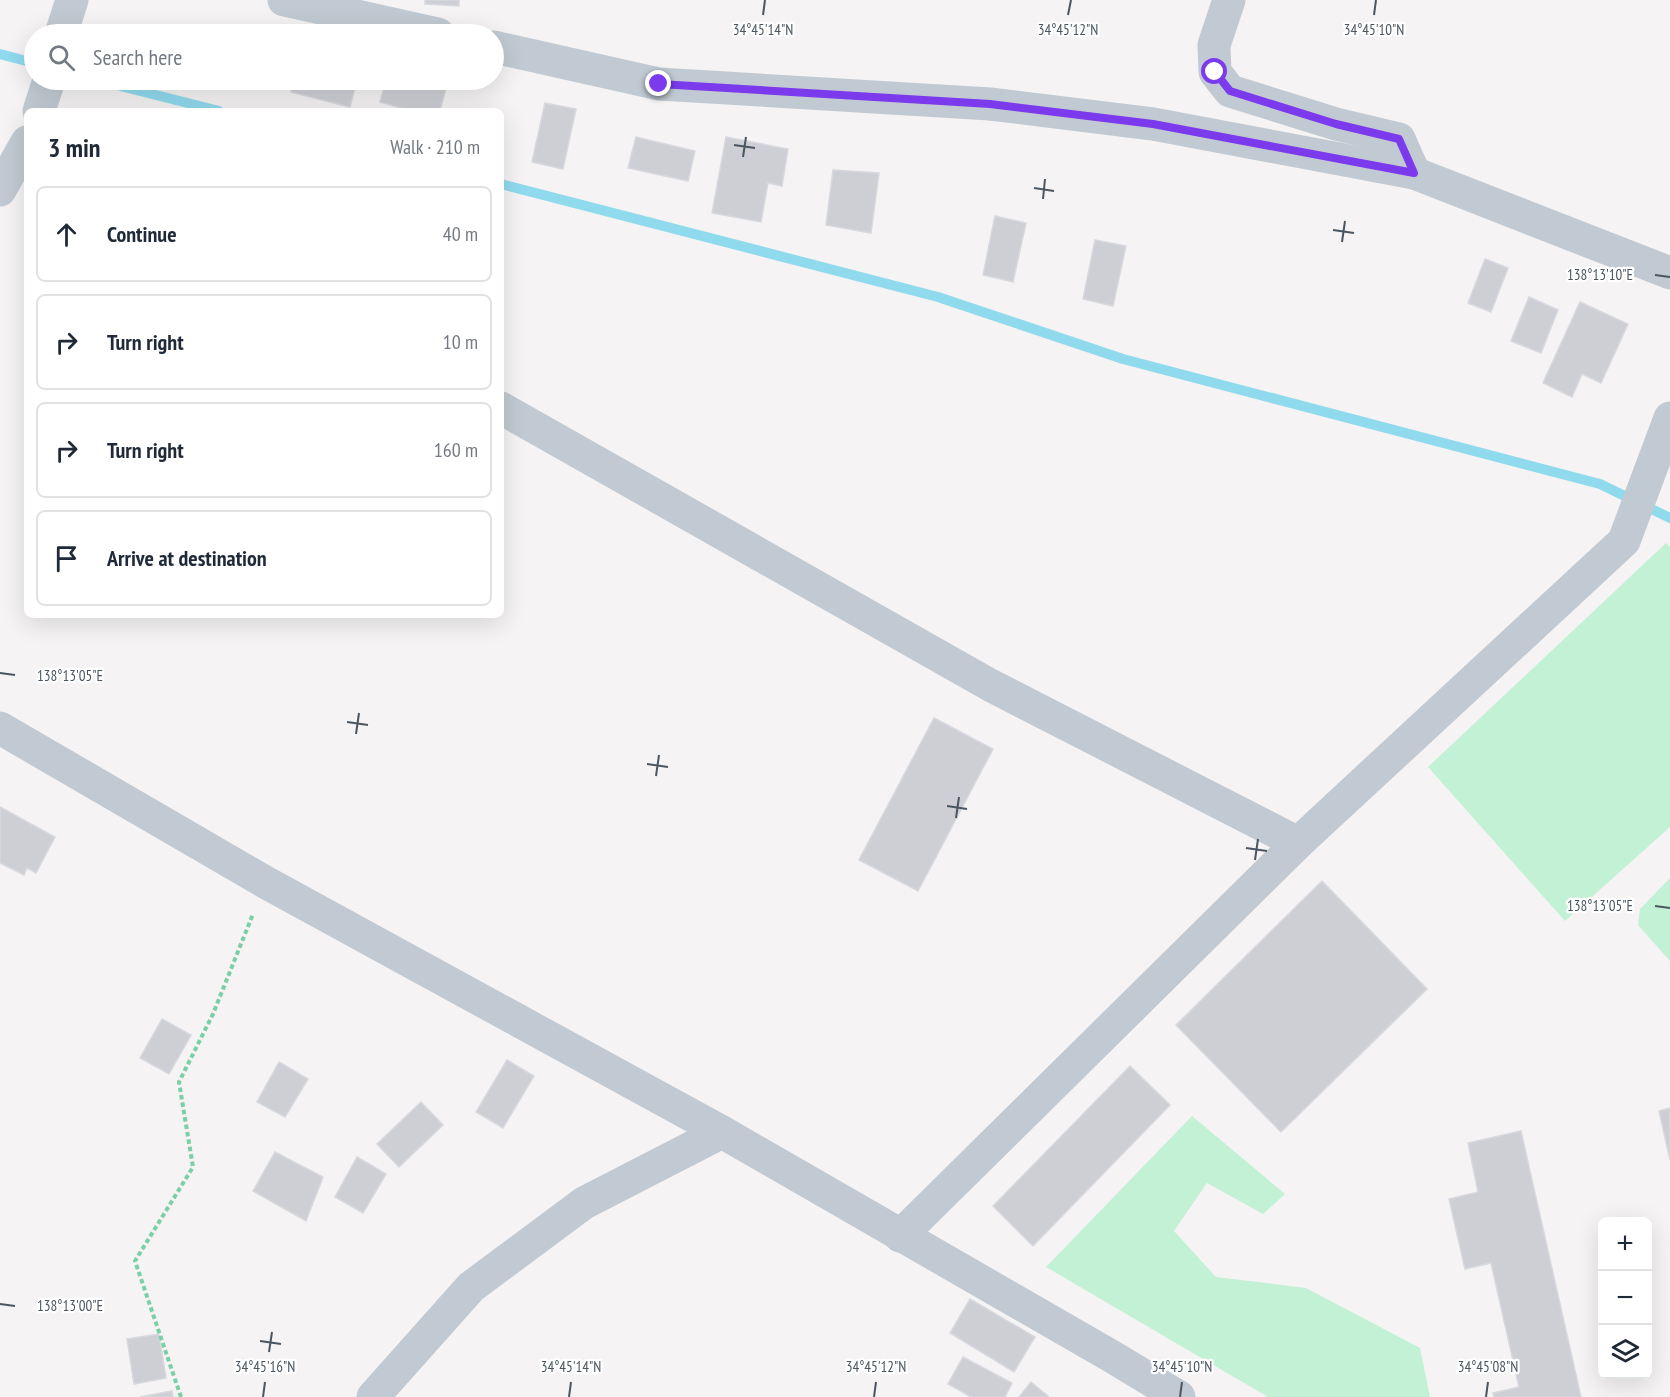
<!DOCTYPE html>
<html lang="en">
<head>
<meta charset="utf-8">
<style>
	:root { --surface:#fff; --page:#f2f2f3; --text:#1f2937; --muted:#747a83; --line:#e0e1e3 }
	body { margin:0; font-family:"PT Sans Narrow",sans-serif; background:var(--page); color:var(--text) }
	.controls { position:absolute; right:18px; bottom:18px; display:grid; overflow:hidden; border-radius:9px; box-shadow:0 6px 24px #0002 }
	.controls button { width:54px; height:54px; display:grid; place-items:center; padding:0; border:0; border-bottom:2px solid var(--line); background:var(--surface); color:var(--text); font:30px sans-serif }
	.stop { position:absolute; width:18px; height:18px; margin:-14px; border:4px solid #7c3aed; border-radius:50%; background:#fff }
	.stop.end { background:#7c3aed; border-color:#fff; box-shadow:0 2px 6px #0008 }
	.list { margin:0; padding:0; list-style:none }
	h2 { display:flex; justify-content:space-between; align-items:center; height:78px; margin:0; padding:0 24px; font-size:26px }
	h2 small { font-size:20px; font-weight:400; color:var(--muted) }
	.list li { display:grid; grid-template-columns:39px 1fr auto; gap:18px; align-items:center; box-sizing:border-box; height:96px; margin:0 12px 12px; padding:0 12px; border:2px solid var(--line); border-radius:9px }
	.list b { display:block; font-size:22px; white-space:nowrap }
	.list em { font-size:20px; font-style:normal; color:var(--muted) }
	.icon { flex:none; width:33px; height:33px; fill:none; stroke:currentColor; stroke-width:2; stroke-linecap:round; stroke-linejoin:round }
	.map { position:relative; flex:none; width:1670px; height:1397px; overflow:hidden }
	.search { position:absolute; background:var(--surface); box-shadow:0 6px 24px #0002; left:24px; top:24px; width:480px; height:66px; display:flex; align-items:center; gap:15px; box-sizing:border-box; padding:0 21px; border-radius:33px; color:var(--muted); font-size:22px }
	.panel { position:absolute; background:var(--surface); box-shadow:0 6px 24px #0002; left:24px; top:108px; width:480px; height:510px; border-radius:9px }
	.map>svg:first-child { display:block }
</style>
</head>
<body>
<div class="map">
<svg width="1670" height="1397" viewBox="0 0 1670 1397">
	<rect width="100%" height="100%" fill="#f5f3f3"/>
	<g fill="#c3f1d5">
		<path d="M1666 543 1670 547V827L1565 921 1428 767Z"/>
		<path d="M1670 878V961L1638 925 1640 909Z"/>
		<path d="M1192 1116 1285 1194 1263 1214 1207 1183 1174 1231 1216 1277 1306 1288 1420 1348 1430 1397H1268L1046 1267Z"/>
	</g>
	<g fill="none" stroke-linecap="round" stroke-linejoin="round">
		<g stroke="#90daee" stroke-width="10">
			<path d="M0 54 34 63"/>
			<path d="M97 80 219 111"/>
			<path d="M501 184 938 297 1123 359 1600 484 1670 518"/>
		</g>
	</g>
	<g fill="#cdcfd5" stroke="#d7d9de" stroke-width="1.5">
		<path d="M425 0H459V6L425 4Z"/>
		<path d="M294 80H357L350 107 291 92Z"/>
		<path d="M386 80H416L446 88 440 111H412L380 102Z"/>
		<path d="M545 103 576 109 563 169 532 162Z"/>
		<path d="M636 137 695 151 688 181 628 168Z"/>
		<path d="M726 137 788 149 782 186 768 183 761 222 712 213Z"/>
		<path d="M833 170 879 173 871 233 826 225Z"/>
		<path d="M995 216 1026 223 1013 282 983 275Z"/>
		<path d="M1095 240 1126 246 1113 306 1083 299Z"/>
		<path d="M1485 259 1508 268 1491 312 1468 303Z"/>
		<path d="M1529 297 1558 310 1541 353 1511 341Z"/>
		<path d="M1580 302 1628 324 1601 383 1582 374 1572 397 1543 383Z"/>
		<path d="M934 718 993 749 918 891 859 860Z"/>
		<path d="M0 807 55 837 36 873 27 868 24 875 0 863Z"/>
		<path d="M1322 881 1427 989 1281 1132 1176 1025Z"/>
		<path d="M162 1019 191 1035 169 1074 140 1058Z"/>
		<path d="M507 1060 534 1076 503 1128 476 1112Z"/>
		<path d="M279 1062 308 1079 285 1117 257 1102Z"/>
		<path d="M1130 1066 1170 1105 1033 1246 993 1206Z"/>
		<path d="M421 1102 443 1125 399 1167 377 1144Z"/>
		<path d="M1670 1108V1160L1659 1111Z"/>
		<path d="M1521 1131 1581 1397H1494L1493 1393 1519 1387 1491 1263 1465 1269 1449 1199 1478 1192 1468 1143Z"/>
		<path d="M275 1152 323 1177 306 1221 253 1191Z"/>
		<path d="M357 1157 386 1174 363 1213 335 1197Z"/>
		<path d="M970 1299 1035 1337 1014 1372 950 1333Z"/>
		<path d="M159 1334 166 1378 134 1384 127 1339Z"/>
		<path d="M963 1357 1012 1383 1005 1397H971L948 1384Z"/>
		<path d="M1031 1382 1049 1397H1019Z"/>
		<path d="M172 1391 173 1397H140Z"/>
	</g>
	<g fill="none" stroke-linecap="round" stroke-linejoin="round">
		<path stroke="#7ad0a6" stroke-width="4" stroke-dasharray="4.5 3" stroke-linecap="butt" d="M181 1397 135 1261 193 1167 179 1082 213 1014 253 914"/>
		<g stroke="#c1cad2" stroke-width="33">
			<path d="M284 0 438 34"/>
			<path d="M1229 0 1214 45 1215 72 1230 91 1336 124 1399 139 1414 173"/>
			<path d="M61 34 72 0"/>
			<path d="M494 47 659 84 990 104 1153 124 1414 173 1670 273"/>
			<path d="M39 111 49 80"/>
			<path d="M0 190 27 142"/>
			<path d="M501 408 990 685 1298 843"/>
			<path d="M0 728 265 882 722 1132 1111 1356 1179 1397"/>
			<path d="M900 1236 1298 843 1624 541 1670 418"/>
			<path d="M373 1397 471 1287 584 1203 722 1132"/>
		</g>
	</g>
	<g fill="none" stroke-linecap="round" stroke-linejoin="round">
		<path stroke="#7c3aed" stroke-width="8" d="M659 84 990 104 1153 124 1414 173 1399 139 1336 124 1230 91 1215 72"/>
	</g>
	<path fill="none" stroke="#4a5661" stroke-width="2" d="M763 15 765 0M1068 15 1071 0M1374 15 1376 0M734 145 755 148M743 157 746 137M1034 188 1054 191M1043 199 1045 179M1333 230 1354 233M1342 242 1345 221M1655 275 1670 277M0 673 15 675M347 722 368 725M356 734 359 713M647 764 668 767M656 776 659 755M947 806 967 809M956 818 959 797M1246 848 1267 851M1255 860 1258 839M1655 906 1670 908M0 1304 15 1306M260 1341 281 1344M269 1352 272 1332M263 1397 265 1382M569 1397 571 1382M874 1397 876 1382M1180 1397 1182 1382M1486 1397 1488 1382"/>
	<g font-size="15" text-anchor="middle" fill="#4a5661" stroke="#fff" stroke-width="4.5" stroke-linejoin="round" paint-order="stroke">
		<text x="763" y="35">34°45'14"N</text>
		<text x="1068" y="35">34°45'12"N</text>
		<text x="1374" y="35">34°45'10"N</text>
		<text x="1600" y="280">138°13'10"E</text>
		<text x="70" y="681">138°13'05"E</text>
		<text x="1600" y="911">138°13'05"E</text>
		<text x="70" y="1311">138°13'00"E</text>
		<text x="265" y="1372">34°45'16"N</text>
		<text x="571" y="1372">34°45'14"N</text>
		<text x="876" y="1372">34°45'12"N</text>
		<text x="1182" y="1372">34°45'10"N</text>
		<text x="1488" y="1372">34°45'08"N</text>
	</g>
</svg>
<div class="controls">
<button>+</button>
<button>−</button>
<button><svg class="icon" aria-label="layers" viewBox="0 0 24 24"><path d="M12 4l9 5-9 5-9-5zM3 14l9 5 9-5"/></svg></button>
</div>
<div class="stop" style="left:1215px;top:72px"></div>
<div class="stop end" style="left:659px;top:84px"></div>
<div class="search"><svg class="icon" aria-label="search" viewBox="0 0 24 24"><circle cx="10" cy="10" r="6"/><path d="M15 15l6 6"/></svg>Search here</div>
<section class="panel">
<h2>3 min<small>Walk · 210 m</small></h2>
<ul class="list">
<li><svg class="icon" aria-label="ahead" viewBox="0 0 24 24"><path d="M12 20V5M6 11l6-6 6 6"/></svg><div><b>Continue</b></div><em>40 m</em></li>
<li><svg class="icon" aria-label="right" viewBox="0 0 24 24"><path d="M7 20v-9h11M14 6l5 5-5 5"/></svg><div><b>Turn right</b></div><em>10 m</em></li>
<li><svg class="icon" aria-label="right" viewBox="0 0 24 24"><path d="M7 20v-9h11M14 6l5 5-5 5"/></svg><div><b>Turn right</b></div><em>160 m</em></li>
<li><svg class="icon" aria-label="arrive" viewBox="0 0 24 24"><path d="M6 21V4h12l-3 4 3 4H6"/></svg><div><b>Arrive at destination</b></div></li>
</ul>
</section>
</div>
</body>
</html>
